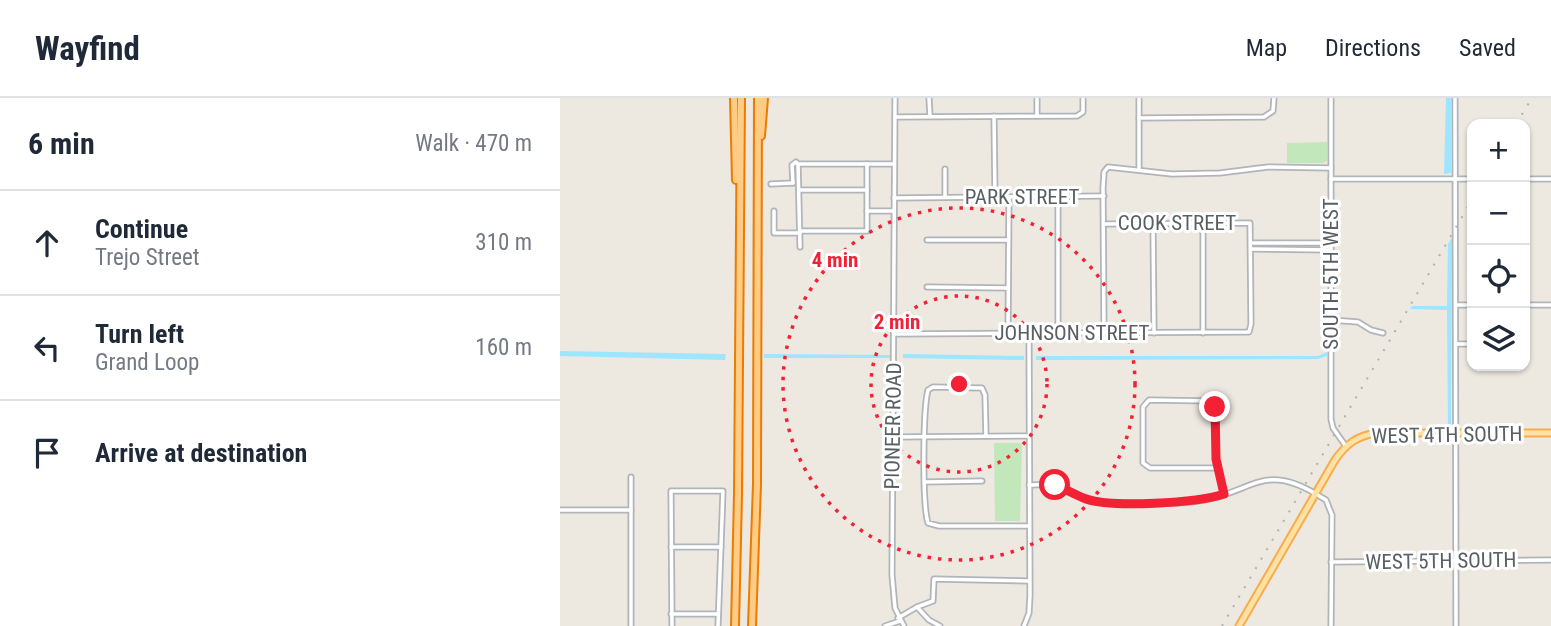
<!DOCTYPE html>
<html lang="en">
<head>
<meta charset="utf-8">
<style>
	:root { --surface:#fff; --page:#f2f2f3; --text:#1f2937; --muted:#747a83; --line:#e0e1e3 }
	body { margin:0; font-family:"Roboto Condensed",sans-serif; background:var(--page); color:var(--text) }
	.controls { position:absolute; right:21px; top:21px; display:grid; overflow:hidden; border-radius:14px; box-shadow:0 2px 5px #0004 }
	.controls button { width:63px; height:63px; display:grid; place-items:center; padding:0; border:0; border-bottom:2px solid var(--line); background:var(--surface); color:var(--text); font:35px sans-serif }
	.stop { position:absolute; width:21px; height:21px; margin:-16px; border:5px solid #f22134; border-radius:50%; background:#fff }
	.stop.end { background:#f22134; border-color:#fff; box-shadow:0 2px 7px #0008 }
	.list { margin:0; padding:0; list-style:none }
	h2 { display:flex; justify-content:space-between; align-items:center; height:91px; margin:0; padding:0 28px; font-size:30px }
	h2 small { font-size:23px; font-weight:400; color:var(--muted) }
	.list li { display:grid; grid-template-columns:46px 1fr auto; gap:21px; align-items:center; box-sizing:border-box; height:105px; padding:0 28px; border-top:2px solid var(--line) }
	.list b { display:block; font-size:26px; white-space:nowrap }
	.list p { margin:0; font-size:23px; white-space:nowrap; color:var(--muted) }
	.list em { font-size:23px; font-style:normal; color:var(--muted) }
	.icon { flex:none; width:38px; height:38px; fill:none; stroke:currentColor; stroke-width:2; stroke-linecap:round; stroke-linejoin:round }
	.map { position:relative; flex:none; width:991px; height:528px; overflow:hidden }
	header { display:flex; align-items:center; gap:42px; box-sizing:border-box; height:98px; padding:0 35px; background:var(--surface); border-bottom:2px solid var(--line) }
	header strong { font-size:33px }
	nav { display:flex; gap:38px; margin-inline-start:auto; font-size:24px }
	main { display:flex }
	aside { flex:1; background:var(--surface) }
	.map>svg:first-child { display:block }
</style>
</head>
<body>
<header>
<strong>Wayfind</strong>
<nav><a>Map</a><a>Directions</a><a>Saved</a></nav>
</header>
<main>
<aside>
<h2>6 min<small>Walk · 470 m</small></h2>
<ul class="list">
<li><svg class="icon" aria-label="ahead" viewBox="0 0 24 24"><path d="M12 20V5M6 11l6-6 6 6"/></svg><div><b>Continue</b><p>Trejo Street</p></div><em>310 m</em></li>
<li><svg class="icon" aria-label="left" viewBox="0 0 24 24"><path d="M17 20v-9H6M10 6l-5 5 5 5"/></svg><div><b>Turn left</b><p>Grand Loop</p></div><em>160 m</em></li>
<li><svg class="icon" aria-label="arrive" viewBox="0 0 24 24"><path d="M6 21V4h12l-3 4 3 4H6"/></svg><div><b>Arrive at destination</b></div></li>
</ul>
</aside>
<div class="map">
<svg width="991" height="528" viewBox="0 0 991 528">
	<rect width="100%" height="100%" fill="#ede8e0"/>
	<g fill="#c2e7bb">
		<path d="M767 44V63L763 65H727V45Z"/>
		<path d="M434 345H460L462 347 460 423H435Z"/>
	</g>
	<g fill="#9ee5ff">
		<path d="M886 0H891V75L884 76Z"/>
		<path d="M892 140 891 327 888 328 887 212 850 211 852 208H887L888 146Z"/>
		<path d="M0 253 166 256 165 262 0 258Z"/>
		<path d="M767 254V258L758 261 476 262V258H758Z"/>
		<path d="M204 256 331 257V260H204Z"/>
		<path d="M343 256 464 258V262L343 260Z"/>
	</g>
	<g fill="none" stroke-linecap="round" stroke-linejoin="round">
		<g stroke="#b1b5b9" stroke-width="7">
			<g id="minor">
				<path d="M369 0 370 18"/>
				<path d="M895 0 896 528"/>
				<path d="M434 18 435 99"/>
				<path d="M477 18V0"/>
				<path d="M335 19 517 18 523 14V0"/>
				<path d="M579 20 704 19 713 13 714 0"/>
				<path d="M238 66 240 149"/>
				<path d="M307 66V113"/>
				<path d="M385 71V99"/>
				<path d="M579 71V0"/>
				<path d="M233 85 232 67 236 64 238 66H334"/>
				<path d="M211 86 233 85"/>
				<path d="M240 92H307"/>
				<path d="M498 98V235"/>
				<path d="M334 100 544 98"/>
				<path d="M214 113V135H240"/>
				<path d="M593 125 594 235"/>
				<path d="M643 125V235"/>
				<path d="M240 133H307V113H334"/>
				<path d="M367 142H448"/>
				<path d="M691 145H771"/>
				<path d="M691 151 771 152"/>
				<path d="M367 189 448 190"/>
				<path d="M897 207H912"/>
				<path d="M965 207H991"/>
				<path d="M771 222 798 224 811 232 823 235"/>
				<path d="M544 235 543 90 544 74 548 69 612 76 660 75 708 69 771 70"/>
				<path d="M334 236 689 234 691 226 690 125 545 126"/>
				<path d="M448 236 449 99"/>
				<path d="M896 246H912"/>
				<path d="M426 338 425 297 422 290 373 289 368 292C363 311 362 405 368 425L379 428H469"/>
				<path d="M333 339 469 338"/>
				<path d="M657 370H590L583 365V309L589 302 652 303 655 309 656 361 664 396"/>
				<path d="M71 379V528"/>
				<path d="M365 384 422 383"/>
				<path d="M469 387C478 387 488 385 496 388 514 393 527 403 547 404 578 405 614 408 644 402 693 393 704 365 756 396"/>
				<path d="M0 412H71"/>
				<path d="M111 449H161"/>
				<path d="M771 464 991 462"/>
				<path d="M357 509 373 503 374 481 469 483"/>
				<path d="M111 516H158"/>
				<path d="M338 520 357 509 369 522 380 528"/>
				<path d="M112 528 111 393H163L158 528"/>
				<path d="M325 528 340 523"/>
				<path d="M464 528 469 515 470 497 469 236"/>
			</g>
		</g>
		<g stroke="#b1b5b9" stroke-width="7">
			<g id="tertiary">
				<path d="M335 0 332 477 335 510 344 528"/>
				<path d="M771 0V321L773 330 785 347"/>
				<path d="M771 81H912"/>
				<path d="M965 81H991"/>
				<path d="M756 396 766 402 772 417 771 528"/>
			</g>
		</g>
		<g stroke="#f8ac4e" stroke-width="9">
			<path id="primary" d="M679 528 775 362C786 346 797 338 816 335H991"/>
		</g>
		<g stroke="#ed7b00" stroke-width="10">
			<g id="motorway">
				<path d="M174 0 176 82"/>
				<path d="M201 38 204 0"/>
				<path d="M175 528 178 397 181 0"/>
				<path d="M192 528 197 386 198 0"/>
			</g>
		</g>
		<use href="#minor" stroke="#fff" stroke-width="3.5"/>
		<use href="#tertiary" stroke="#fff" stroke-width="3.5"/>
		<use href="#primary" stroke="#ffe1a3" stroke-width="5"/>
		<use href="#motorway" stroke="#ffcc85" stroke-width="6"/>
		<g stroke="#b0b1b2" stroke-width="2" stroke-dasharray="2 9" stroke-linecap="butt">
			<path d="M956 26 972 0"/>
			<path d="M662 528 912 102"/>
		</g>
	</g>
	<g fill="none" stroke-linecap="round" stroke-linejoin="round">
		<path stroke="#f22134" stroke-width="9" d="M495 387C506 391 515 397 526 401 552 410 637 405 664 396L656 361 655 309"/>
	</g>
	<g fill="none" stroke="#f22134" stroke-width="3.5" stroke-dasharray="3.5 7">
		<circle cx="399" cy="286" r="88"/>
		<circle cx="399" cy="286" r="176"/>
	</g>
	<g text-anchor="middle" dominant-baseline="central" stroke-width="6" stroke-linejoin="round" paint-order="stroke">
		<g font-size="21" fill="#595f62" stroke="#fff">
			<text x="462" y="99">PARK STREET</text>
			<text x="617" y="125">COOK STREET</text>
			<text transform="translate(771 176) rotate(-90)">SOUTH 5TH WEST</text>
			<text x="512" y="235">JOHNSON STREET</text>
			<text transform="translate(333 328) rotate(-89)">PIONEER ROAD</text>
			<text transform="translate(887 337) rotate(-1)">WEST 4TH SOUTH</text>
			<text transform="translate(881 463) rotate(-1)">WEST 5TH SOUTH</text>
		</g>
	</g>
	<circle cx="399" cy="286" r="10" fill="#f22134" stroke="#fff" stroke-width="3.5"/>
	<g font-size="21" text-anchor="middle" font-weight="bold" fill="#f22134" stroke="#fff" stroke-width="6" stroke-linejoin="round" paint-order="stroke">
		<text x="275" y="169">4 min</text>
		<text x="337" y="231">2 min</text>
	</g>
</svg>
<div class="controls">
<button>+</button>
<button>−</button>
<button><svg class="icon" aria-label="locate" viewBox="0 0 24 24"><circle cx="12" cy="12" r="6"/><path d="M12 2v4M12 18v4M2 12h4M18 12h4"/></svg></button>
<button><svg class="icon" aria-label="layers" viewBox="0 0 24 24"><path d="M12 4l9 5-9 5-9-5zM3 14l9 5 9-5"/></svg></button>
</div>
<div class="stop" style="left:495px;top:387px"></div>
<div class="stop end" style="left:655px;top:309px"></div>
</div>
</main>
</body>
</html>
